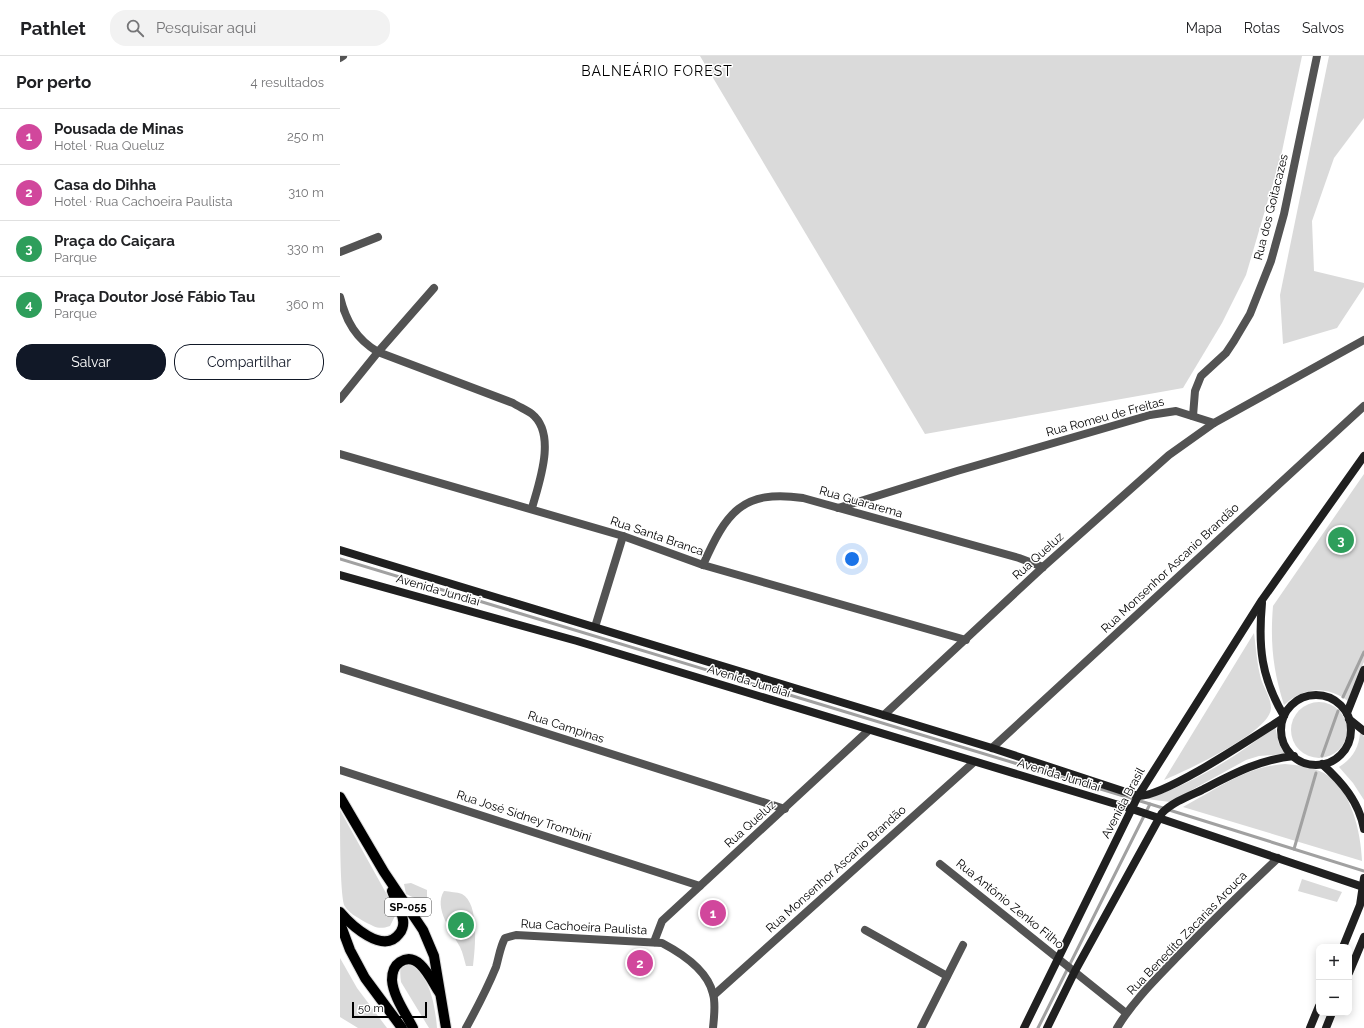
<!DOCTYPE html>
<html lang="pt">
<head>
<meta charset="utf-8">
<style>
	:root { --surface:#fff; --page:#f2f2f2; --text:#202124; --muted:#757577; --line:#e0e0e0; --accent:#111827 }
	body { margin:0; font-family:Raleway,sans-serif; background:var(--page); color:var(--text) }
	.controls { position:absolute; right:12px; bottom:12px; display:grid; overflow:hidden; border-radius:8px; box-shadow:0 2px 10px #0003 }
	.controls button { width:36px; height:36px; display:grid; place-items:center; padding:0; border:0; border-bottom:1px solid var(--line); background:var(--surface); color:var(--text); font:20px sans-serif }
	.scale { position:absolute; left:12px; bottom:10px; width:75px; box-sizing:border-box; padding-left:4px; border:2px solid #000; border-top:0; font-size:11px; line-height:14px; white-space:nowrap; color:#000; -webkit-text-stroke:3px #fff; paint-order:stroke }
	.you { position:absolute; left:512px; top:503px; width:14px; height:14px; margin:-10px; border:3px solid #fff; border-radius:50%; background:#1a73e8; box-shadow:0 0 0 6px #1a73e833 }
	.badge { display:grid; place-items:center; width:26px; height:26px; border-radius:50%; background:var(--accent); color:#fff; font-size:13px; font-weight:700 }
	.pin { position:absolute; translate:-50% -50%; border:2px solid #fff; box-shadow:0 1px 4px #0006 }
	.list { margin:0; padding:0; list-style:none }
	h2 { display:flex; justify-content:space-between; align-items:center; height:52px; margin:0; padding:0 16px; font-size:17px }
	h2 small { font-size:13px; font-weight:400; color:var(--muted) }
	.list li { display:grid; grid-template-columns:26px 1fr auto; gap:12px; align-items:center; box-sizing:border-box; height:56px; padding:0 16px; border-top:1px solid var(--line) }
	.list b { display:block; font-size:15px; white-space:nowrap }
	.list p { margin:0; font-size:13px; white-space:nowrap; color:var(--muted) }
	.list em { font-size:13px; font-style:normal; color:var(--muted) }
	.actions { display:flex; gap:8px; padding:12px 16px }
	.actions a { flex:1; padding:9px 0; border:1px solid var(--accent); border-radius:16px; text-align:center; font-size:14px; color:var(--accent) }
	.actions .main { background:var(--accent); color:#fff }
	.icon { flex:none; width:22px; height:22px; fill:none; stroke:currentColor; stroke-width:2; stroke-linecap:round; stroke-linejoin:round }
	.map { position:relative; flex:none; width:1024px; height:972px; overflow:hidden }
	header { display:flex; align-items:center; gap:24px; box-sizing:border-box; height:56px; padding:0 20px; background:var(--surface); border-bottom:1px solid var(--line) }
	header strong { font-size:19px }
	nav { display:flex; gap:22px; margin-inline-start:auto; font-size:14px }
	.search { width:280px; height:36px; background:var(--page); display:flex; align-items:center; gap:10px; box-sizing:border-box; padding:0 14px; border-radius:16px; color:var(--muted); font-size:15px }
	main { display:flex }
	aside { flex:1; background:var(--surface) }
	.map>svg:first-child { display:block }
</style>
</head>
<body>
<header>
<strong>Pathlet</strong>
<div class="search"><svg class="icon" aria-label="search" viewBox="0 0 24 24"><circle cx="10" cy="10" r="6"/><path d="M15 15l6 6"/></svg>Pesquisar aqui</div>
<nav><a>Mapa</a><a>Rotas</a><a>Salvos</a></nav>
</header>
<main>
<aside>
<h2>Por perto<small>4 resultados</small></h2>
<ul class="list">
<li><span class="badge" style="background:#d1479c">1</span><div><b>Pousada de Minas</b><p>Hotel · Rua Queluz</p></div><em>250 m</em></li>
<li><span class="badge" style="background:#d1479c">2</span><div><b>Casa do Dihha</b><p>Hotel · Rua Cachoeira Paulista</p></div><em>310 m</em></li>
<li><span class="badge" style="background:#2e9e5b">3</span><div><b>Praça do Caiçara</b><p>Parque</p></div><em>330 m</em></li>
<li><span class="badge" style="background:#2e9e5b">4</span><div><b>Praça Doutor José Fábio Tau</b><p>Parque</p></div><em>360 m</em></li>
</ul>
<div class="actions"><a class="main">Salvar</a><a>Compartilhar</a></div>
</aside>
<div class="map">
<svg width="1024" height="972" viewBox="0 0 1024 972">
	<rect width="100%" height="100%" fill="#fff"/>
	<g fill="#dadada">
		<path d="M360 0H962L941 100 906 219 882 267 843 332 585 378Z"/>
		<path d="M989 0H1024V62L994 102 972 165 974 215 1024 227V231L997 272 943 288 940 239Z"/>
		<path d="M1024 418V606L1008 645C987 629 963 631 944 649 933 614 930 587 933 550Z"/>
		<path d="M914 577C916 592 917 608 921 623 924 632 931 642 931 652 931 676 845 715 824 724Z"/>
		<circle cx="979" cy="674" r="28"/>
		<path d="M935 670 939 688 945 698 919 700 906 704 830 746 807 743C853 727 897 701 935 670Z"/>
		<path d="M1020 677H1022L1024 681V744L1013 727 999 711C1012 703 1019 692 1020 677Z"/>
		<path d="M945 708C958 709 972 711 984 717 1011 732 1021 776 1022 805L843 751C875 734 907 710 945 708Z"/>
		<path d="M0 754 51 846 55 860 50 870C39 874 35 871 25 866 17 861 8 857 4 849 0 833 0 774 0 754Z"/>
		<path d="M962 823 1002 836 997 846 958 835Z"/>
		<path d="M71 827 87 834V842L83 846 66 838 64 828Z"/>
		<path d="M104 835C110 836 117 836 122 838 140 848 135 893 133 910H126C124 903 123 897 120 891 112 876 93 852 104 835Z"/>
		<path d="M0 902 17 932 47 972H18L0 961Z"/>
		<path d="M65 906C90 915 95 949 97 972H89L61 926C60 918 59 911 65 906Z"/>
	</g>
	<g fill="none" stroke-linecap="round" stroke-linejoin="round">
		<g stroke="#a1a1a1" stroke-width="3">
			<path d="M0 503 810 748 1024 815"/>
			<path d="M1003 641 1024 596"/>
			<path d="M982 700 998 655"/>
			<path d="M954 793 976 717"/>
			<path d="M698 972 810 748"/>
		</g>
		<g stroke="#dbdbdb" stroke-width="12">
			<g id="primary">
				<path d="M0 741 44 816 83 874 94 900 106 972"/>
				<path d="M0 856C11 869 43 899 59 878 62 875 64 869 63 864 62 855 55 844 52 835"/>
				<path d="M0 867 10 894 25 922 62 972"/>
				<path d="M73 972C66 958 53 940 52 924 52 916 54 910 60 906 79 894 91 924 99 936"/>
			</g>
		</g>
		<g stroke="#535353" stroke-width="8">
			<path d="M0 2 3 0"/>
			<path d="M0 196 38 181"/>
			<path d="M0 241C6 265 16 283 38 296L173 347C179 351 187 354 192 358 217 378 199 427 192 452"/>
			<path d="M0 343 38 296 94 232"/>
			<path d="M853 360 855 335 861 320 886 297 894 285 910 258 931 205 944 158 977 0"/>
			<path d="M0 398 283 480 363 509 626 584"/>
			<path d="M498 452 617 415 810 359 836 355 874 367 1024 284"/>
			<path d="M363 509C386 457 402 433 463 442L679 502 703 511"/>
			<path d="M255 571 283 480"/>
			<path d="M0 612 445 753"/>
			<path d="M544 659 703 511 829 399 874 367"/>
			<path d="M652 692 1024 350"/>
			<path d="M0 714 360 830"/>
			<path d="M600 808 786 957"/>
			<path d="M525 874 607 920"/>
			<path d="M314 886 322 865 529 674"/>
			<path d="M374 939 634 706"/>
			<path d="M126 972C137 952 147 933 156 911 159 901 160 891 165 882L176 879 322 887C341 897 368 915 373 938 376 948 374 961 373 972"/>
			<path d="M581 972 623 889"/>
			<path d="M777 972C793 945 816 923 838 900 871 866 904 834 938 802"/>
		</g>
		<g stroke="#202020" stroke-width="8">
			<path d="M0 494 652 692 798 740C825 741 915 680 942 663"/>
			<path d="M0 519 237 585 792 753 1023 831"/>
			<path d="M922 547C918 591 921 621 944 660"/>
			<circle cx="976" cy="674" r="35"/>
			<path d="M1007 657 1024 614"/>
			<path d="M1009 663 1024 675"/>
			<path d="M982 708C1002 726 1019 746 1024 773"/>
			<path d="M1003 891 1020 849 1024 822"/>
			<path d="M1009 917 1024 881"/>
			<path d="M684 972 798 740 922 544 1024 400"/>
			<path d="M707 972 735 915 822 757C833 746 849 740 862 734 893 718 918 704 954 700"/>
			<path d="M970 972 979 950"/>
			<path d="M986 972 992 957"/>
		</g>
		<use href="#primary" stroke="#000" stroke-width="10"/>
	</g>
	<g text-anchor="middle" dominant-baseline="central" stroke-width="3" stroke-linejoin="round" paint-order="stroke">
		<rect fill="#fff" stroke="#4c4c4c" stroke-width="1" x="45" y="842" width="46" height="18" rx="3"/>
		<g font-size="11" font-weight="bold" fill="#000">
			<text x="68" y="851">SP-055</text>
		</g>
		<g font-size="12" fill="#000" stroke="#fff">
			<text transform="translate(931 151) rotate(-76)">Rua dos Goitacazes</text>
			<text transform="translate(765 361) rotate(-15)">Rua Romeu de Freitas</text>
			<text transform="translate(521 446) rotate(16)">Rua Guararema</text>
			<text transform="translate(317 480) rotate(19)">Rua Santa Branca</text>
			<text transform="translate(698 500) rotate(-42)">Rua Queluz</text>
			<text transform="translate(830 512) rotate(-43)">Rua Monsenhor Ascanio Brandão</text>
			<text transform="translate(98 534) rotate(16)">Avenida Jundiaí</text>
			<text transform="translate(409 625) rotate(17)">Avenida Jundiaí</text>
			<text transform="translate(226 671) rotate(18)">Rua Campinas</text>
			<text transform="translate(719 719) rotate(17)">Avenida Jundiaí</text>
			<text transform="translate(783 747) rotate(-62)">Avenida Brasil</text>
			<text transform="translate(184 760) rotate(18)">Rua José Sidney Trombini</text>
			<text transform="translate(410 768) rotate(-42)">Rua Queluz</text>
			<text transform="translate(496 813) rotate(-42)">Rua Monsenhor Ascanio Brandão</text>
			<text transform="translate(670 848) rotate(39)">Rua Antônio Zenko Filho</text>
			<text transform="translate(244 871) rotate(3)">Rua Cachoeira Paulista</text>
			<text transform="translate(847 877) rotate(-46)">Rua Benedito Zacarias Arouca</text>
		</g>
		<g font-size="14" letter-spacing="1" fill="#000" stroke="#fff">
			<text x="317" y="15">BALNEÁRIO FOREST</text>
		</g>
	</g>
</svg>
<div class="controls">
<button>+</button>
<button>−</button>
</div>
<div class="scale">50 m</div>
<div class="you"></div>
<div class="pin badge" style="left:373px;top:857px;background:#d1479c">1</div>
<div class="pin badge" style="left:300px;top:907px;background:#d1479c">2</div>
<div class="pin badge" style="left:1001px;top:484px;background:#2e9e5b">3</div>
<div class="pin badge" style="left:121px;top:869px;background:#2e9e5b">4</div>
</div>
</main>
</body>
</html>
